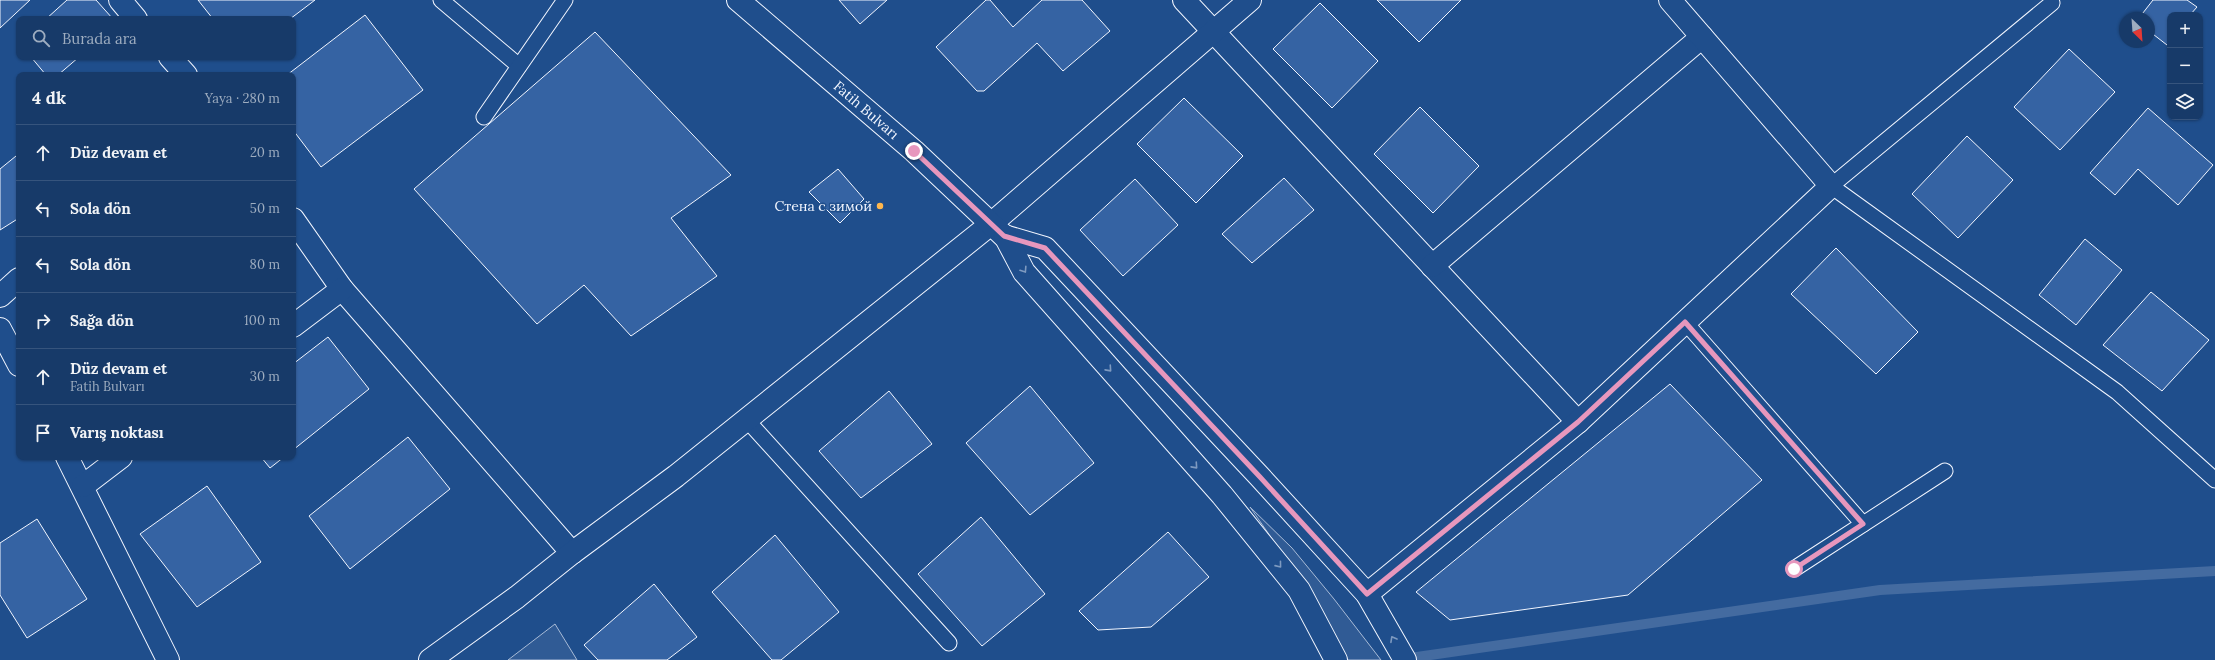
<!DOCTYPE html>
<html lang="tr">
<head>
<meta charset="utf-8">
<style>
	:root { --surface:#173a69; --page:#20416f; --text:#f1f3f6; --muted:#9eadc0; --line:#36547d }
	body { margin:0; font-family:Lora,serif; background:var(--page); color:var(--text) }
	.controls { position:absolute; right:12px; top:12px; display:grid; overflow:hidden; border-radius:8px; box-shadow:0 1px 3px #0004 }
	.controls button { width:36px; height:36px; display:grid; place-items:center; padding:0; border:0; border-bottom:1px solid var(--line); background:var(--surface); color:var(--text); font:20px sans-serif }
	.compass { position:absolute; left:2119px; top:12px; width:36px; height:36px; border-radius:50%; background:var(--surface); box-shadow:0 1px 3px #0004; rotate:155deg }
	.stop { position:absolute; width:12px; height:12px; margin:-9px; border:3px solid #e797bd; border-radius:50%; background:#fff }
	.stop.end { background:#e797bd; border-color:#fff; box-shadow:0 1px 4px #0008 }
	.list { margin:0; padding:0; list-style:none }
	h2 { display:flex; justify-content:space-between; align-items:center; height:52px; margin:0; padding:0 16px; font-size:17px }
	h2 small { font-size:13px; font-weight:400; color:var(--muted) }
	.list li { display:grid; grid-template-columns:26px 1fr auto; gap:12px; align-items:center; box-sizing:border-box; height:56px; padding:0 16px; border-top:1px solid var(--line) }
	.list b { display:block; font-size:15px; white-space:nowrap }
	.list p { margin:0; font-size:13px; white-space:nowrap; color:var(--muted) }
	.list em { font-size:13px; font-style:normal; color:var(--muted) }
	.icon { flex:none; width:22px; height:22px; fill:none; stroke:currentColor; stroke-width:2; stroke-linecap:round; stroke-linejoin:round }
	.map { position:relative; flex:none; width:2215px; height:660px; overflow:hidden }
	.search { position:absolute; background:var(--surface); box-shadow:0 1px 3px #0004; left:16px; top:16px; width:280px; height:44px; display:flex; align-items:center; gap:10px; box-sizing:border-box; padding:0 14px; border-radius:8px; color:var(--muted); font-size:15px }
	.panel { position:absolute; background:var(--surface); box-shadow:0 1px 3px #0004; left:16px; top:72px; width:280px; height:388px; border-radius:8px }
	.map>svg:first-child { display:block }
</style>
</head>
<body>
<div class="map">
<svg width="2215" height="660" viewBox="0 0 2215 660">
	<rect width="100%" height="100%" fill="#1f4e8c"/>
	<g fill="#305b95" stroke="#a8bbd7">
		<path d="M1250 507 1292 548 1334 599 1381 660H1348L1318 605Z"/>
		<path d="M555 624 577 660H508Z"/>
	</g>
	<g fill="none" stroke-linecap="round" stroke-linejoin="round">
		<path stroke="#446ba0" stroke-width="10" d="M1403 659 1880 590 2215 571"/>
	</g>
	<g fill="#3563a3" stroke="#f2f6ff">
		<path d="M0 0H30L0 28Z"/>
		<path d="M67 0H96L113 19H46Z"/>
		<path d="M198 0H315L290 19H213Z"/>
		<path d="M839 0H887L860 24Z"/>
		<path d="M986 0H990L1013 27 1042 0H1082L1110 31 1063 71 1037 43 984 91H977L936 47Z"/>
		<path d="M1377 0H1461L1419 42Z"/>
		<path d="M2153 0H2187L2197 7 2190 15H2170V41L2167 45 2149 31V18H2139Z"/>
		<path d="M1320 3 1378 61 1332 108 1273 49Z"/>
		<path d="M365 15 423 90 321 167 293 130V75H287Z"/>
		<path d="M595 32 731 175 671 218 717 276 631 336 584 285 537 324 414 189Z"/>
		<path d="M2069 49 2115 92 2060 150 2014 107Z"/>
		<path d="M31 57H79L58 75H46Z"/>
		<path d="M1184 98 1243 156 1196 203 1137 144Z"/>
		<path d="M1420 107 1479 166 1433 213 1374 154Z"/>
		<path d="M2148 108 2213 165 2178 205 2138 169 2115 195 2090 173Z"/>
		<path d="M1967 136 2013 180 1958 238 1912 194Z"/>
		<path d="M16 156 19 161V218L0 230V169Z"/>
		<path d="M838 169 864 199 840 223 809 192Z"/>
		<path d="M1284 178 1314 210 1252 263 1222 234Z"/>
		<path d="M1135 179 1178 225 1123 276 1080 230Z"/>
		<path d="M2085 239 2122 270 2076 325 2039 295Z"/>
		<path d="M1836 248 1918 332 1876 374 1791 294Z"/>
		<path d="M2151 292 2209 340 2162 391 2103 345Z"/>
		<path d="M328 337 369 389 293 450V364Z"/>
		<path d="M1670 384 1762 480 1628 595 1450 620 1416 592Z"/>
		<path d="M1030 386 1094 463 1030 515 966 443Z"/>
		<path d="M889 391 932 444 861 498 819 451Z"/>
		<path d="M408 437 450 489 350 569 309 516Z"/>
		<path d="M261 457H284L270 468Z"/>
		<path d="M207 486 261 562 197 607 140 534Z"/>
		<path d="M981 517 1045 594 982 646 918 574Z"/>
		<path d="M37 519 87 599 27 638 0 595V543Z"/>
		<path d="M1168 532 1209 577 1151 627 1098 630 1079 611Z"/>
		<path d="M775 535 839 612 781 660H772L712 592Z"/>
		<path d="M654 584 697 637 667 660H598L584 645Z"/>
	</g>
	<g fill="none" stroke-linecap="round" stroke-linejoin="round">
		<g stroke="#f2f6ff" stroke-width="17">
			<g id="service">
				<path d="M441 0 519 66"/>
				<path d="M2052 3 1831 186 2117 392 2215 480"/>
				<path d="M484 117 565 0"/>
				<path d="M1685 322 1863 524"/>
				<path d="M746 419 949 643"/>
				<path d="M1794 569 1945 471"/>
			</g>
		</g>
		<g stroke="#f2f6ff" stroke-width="24">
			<g id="minor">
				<path d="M120 0 136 19"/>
				<path d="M1184 0 1578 422"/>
				<path d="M170 57 186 75"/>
				<path d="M293 219 342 289 572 553"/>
				<path d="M1432 266 1702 37"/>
				<path d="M0 296 19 279"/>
				<path d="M293 326 342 289"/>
				<path d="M0 329 19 365"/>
				<path d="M67 457 168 660"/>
				<path d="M83 486 121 457"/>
				<path d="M1367 594 1578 422 1831 186 1670 0"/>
				<path d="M430 660 517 597 572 553 676 476 991 224 1250 0"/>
			</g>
		</g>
		<g stroke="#f2f6ff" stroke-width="24">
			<g id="tertiary">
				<path id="s1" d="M738 0 914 151 1004 236 1045 248 1260 477 1367 594 1405 660"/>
				<path d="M1005 236 1024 272 1222 495 1299 590 1336 660"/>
			</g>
		</g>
		<use href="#service" stroke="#1f4e8c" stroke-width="15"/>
		<use href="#minor" stroke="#1f4e8c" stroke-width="22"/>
		<use href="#tertiary" stroke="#1f4e8c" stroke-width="22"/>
	</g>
	<defs><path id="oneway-chevron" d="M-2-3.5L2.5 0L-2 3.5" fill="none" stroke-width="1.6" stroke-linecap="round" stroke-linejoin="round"/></defs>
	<g stroke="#7e9ac0">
		<use href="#oneway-chevron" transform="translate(1024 270) rotate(57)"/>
		<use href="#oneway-chevron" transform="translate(1109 369) rotate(48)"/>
		<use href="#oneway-chevron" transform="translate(1195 466) rotate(48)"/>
		<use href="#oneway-chevron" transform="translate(1279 565) rotate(51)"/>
		<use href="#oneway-chevron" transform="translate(1393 639) rotate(-119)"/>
	</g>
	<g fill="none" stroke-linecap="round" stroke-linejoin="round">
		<path stroke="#e797bd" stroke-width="5" d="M914 151 1004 236 1045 248 1260 477 1367 594 1578 422 1685 322 1863 524 1794 569"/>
	</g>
	<circle fill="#ffb74d" stroke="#1f4e8c" stroke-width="1.5" cx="880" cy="206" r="4"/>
	<g text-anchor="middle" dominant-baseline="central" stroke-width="3" stroke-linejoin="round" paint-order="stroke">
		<g font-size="14" fill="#f2f6ff" stroke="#1f4e8c">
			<text stroke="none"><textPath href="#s1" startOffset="169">Fatih Bulvarı</textPath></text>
		</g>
		<g font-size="14" fill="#f2f6ff" stroke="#1f4e8c" text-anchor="end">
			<text x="872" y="206">Стена с зимой</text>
		</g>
	</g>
</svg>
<div class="controls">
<button>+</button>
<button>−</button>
<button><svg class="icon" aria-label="layers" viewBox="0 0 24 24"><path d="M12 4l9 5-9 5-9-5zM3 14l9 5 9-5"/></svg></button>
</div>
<svg class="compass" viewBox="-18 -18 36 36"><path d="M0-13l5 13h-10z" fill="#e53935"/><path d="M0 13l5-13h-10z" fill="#9eadc0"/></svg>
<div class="stop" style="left:1794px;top:569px"></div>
<div class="stop end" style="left:914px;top:151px"></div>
<div class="search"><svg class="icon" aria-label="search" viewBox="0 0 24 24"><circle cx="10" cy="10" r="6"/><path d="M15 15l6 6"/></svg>Burada ara</div>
<section class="panel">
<h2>4 dk<small>Yaya · 280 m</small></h2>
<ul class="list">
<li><svg class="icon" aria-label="ahead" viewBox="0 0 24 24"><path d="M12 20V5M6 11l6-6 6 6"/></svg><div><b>Düz devam et</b></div><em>20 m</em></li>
<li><svg class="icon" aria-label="left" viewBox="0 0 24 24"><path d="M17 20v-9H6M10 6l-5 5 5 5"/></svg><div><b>Sola dön</b></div><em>50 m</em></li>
<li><svg class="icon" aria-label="left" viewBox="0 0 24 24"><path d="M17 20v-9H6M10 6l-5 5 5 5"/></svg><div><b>Sola dön</b></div><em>80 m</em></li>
<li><svg class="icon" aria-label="right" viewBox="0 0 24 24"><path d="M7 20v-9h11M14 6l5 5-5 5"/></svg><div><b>Sağa dön</b></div><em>100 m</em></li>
<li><svg class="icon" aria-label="ahead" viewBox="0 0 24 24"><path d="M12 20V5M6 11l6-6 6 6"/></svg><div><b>Düz devam et</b><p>Fatih Bulvarı</p></div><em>30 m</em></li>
<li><svg class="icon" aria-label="arrive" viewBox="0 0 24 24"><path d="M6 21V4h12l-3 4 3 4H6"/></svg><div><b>Varış noktası</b></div></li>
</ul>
</section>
</div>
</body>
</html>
